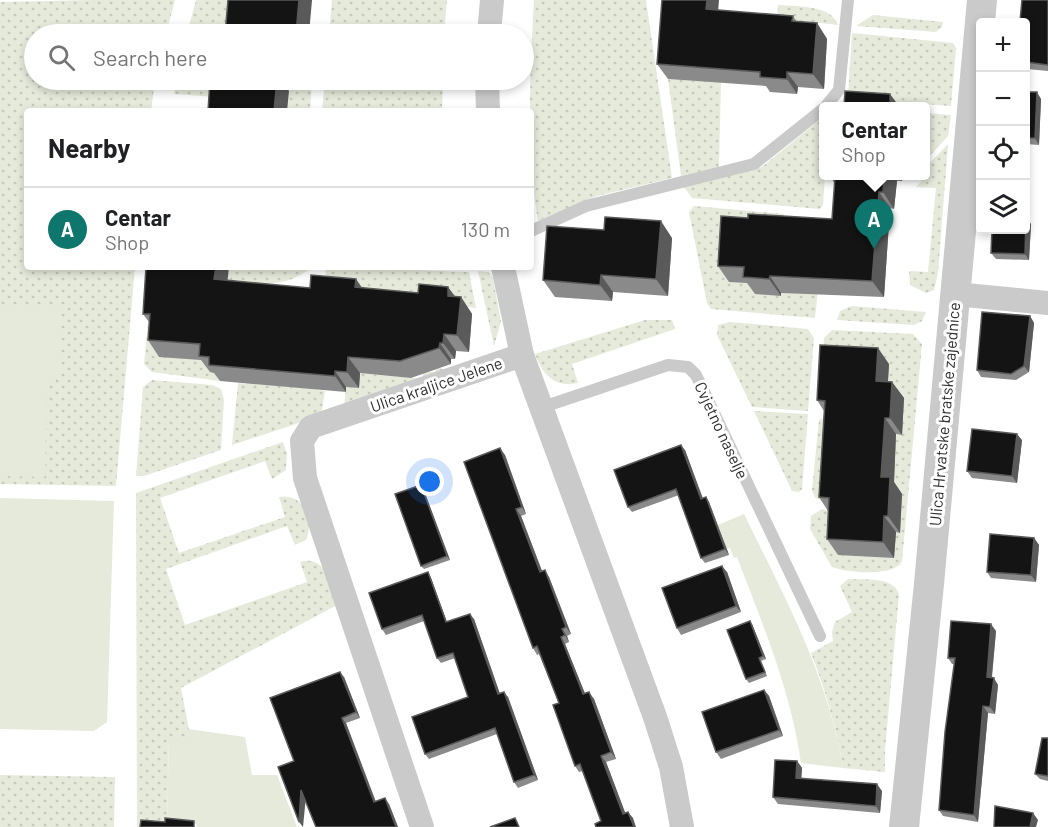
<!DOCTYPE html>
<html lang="en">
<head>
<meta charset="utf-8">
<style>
	:root { --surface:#fff; --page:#f6f6f6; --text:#202124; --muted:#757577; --line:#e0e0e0; --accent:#0f766e }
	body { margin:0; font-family:Barlow,sans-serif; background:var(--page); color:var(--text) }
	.controls { position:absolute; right:18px; top:18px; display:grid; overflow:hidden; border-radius:6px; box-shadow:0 3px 9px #0003 }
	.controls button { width:54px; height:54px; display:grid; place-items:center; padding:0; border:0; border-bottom:2px solid var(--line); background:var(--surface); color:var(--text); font:30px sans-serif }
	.you { position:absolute; left:430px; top:482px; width:21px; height:21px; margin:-15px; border:4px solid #fff; border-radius:50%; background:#1a73e8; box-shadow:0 0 0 9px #1a73e833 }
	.badge { display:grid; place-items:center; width:39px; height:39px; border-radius:50%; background:var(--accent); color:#fff; font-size:20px; font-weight:700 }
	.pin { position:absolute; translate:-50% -50px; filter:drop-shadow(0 2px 3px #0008) }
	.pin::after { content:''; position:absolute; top:32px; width:21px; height:18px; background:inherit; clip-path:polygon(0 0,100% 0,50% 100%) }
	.popup { position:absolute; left:819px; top:102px; width:111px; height:78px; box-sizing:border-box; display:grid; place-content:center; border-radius:6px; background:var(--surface); filter:drop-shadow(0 2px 4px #0005); font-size:20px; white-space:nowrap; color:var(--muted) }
	.popup b { font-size:22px; color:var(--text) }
	.popup::after { content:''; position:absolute; left:50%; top:100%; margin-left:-12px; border:12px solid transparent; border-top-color:var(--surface) }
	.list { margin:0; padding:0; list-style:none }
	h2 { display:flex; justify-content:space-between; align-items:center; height:78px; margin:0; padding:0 24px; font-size:26px }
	h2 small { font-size:20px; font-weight:400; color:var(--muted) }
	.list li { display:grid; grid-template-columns:39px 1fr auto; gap:18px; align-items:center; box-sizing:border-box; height:84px; padding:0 24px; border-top:2px solid var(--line) }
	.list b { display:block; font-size:22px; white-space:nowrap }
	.list p { margin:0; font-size:20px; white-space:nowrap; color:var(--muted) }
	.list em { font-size:20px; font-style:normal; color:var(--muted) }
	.icon { flex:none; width:33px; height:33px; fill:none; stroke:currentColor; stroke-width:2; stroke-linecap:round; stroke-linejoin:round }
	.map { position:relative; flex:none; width:1048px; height:827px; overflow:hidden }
	.search { position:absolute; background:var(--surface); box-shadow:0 3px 9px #0003; left:24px; top:24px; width:510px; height:66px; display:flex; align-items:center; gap:15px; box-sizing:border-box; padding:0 21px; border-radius:33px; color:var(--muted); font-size:22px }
	.panel { position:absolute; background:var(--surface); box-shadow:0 3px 9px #0003; left:24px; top:108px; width:510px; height:162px; border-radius:6px }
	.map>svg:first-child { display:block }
</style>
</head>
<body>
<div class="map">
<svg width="1048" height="827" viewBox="0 0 1048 827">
	<defs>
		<pattern id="grass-dots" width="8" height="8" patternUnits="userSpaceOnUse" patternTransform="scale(1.5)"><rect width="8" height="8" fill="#e5eadb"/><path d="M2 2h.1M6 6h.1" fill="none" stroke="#c5c9bc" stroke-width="1.8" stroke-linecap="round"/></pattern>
	</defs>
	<rect width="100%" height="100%" fill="#fff"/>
	<g fill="url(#grass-dots)">
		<path d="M93 0H175L166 34H34V80H155L151 111H27V267H135L116 486 0 484V2Z"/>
		<path d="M196 0H240L245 34H187Z"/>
		<path d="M332 0H447L444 34H329Z"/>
		<path d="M534 0H646L672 178 597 196 538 221C526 147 530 74 534 0Z"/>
		<path d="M778 5C796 7 831 4 838 25L777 18Z"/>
		<path d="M873 15 943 22 942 27 936 32 856 26Z"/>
		<path d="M852 33 953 43 956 48 951 106 853 99 848 96Z"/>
		<path d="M668 79 699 81 721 79 719 167 681 176Z"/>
		<path d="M177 80H228L215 97 174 94Z"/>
		<path d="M286 80H312L310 111H280L288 103Z"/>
		<path d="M325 80H443L442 111H322Z"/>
		<path d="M925 113 951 115 948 136 925 161Z"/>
		<path d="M823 117V176H825L823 205 820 209 692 198 684 187 762 167Z"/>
		<path d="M948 144 938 273 934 290 926 293 910 285 909 271 928 272 936 188 916 187 928 174 929 164Z"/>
		<path d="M694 206 784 214 756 284 781 290H818L815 318 711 309 707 303 689 212Z"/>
		<path d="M229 267H312C286 289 258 284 227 282Z"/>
		<path d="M326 267 469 272 476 308 374 296 375 288 325 284Z"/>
		<path d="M478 271 488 272 493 278 501 322 494 346Z"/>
		<path d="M152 282 196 355 221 373 220 381 152 372 144 364Z"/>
		<path d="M852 306 926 312 922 321 914 325 837 320 840 311Z"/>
		<path d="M645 320H672L675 329 572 364 578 383C555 388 543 375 535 354Z"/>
		<path d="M730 322 808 329 814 338 808 411 752 407 717 335 718 325Z"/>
		<path d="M832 330 913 334 922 344 902 561C895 577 847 573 832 567L810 529 811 516 822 509 900 532 902 494 893 493 896 434 901 435 887 397 889 365 821 384 824 338Z"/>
		<path d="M436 368 450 370 344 409 346 387 359 388 360 373 423 379 424 371 435 372Z"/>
		<path d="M247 378C272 386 292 388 318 385V390L325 391 322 410 314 418 232 445 238 383 246 384Z"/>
		<path d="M152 380 212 385 221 389 224 399 221 450 144 476H136L143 387Z"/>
		<path d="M754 411 808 414 802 489 799 492 792 491Z"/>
		<path d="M828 416 821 500 815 498 812 490 819 420Z"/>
		<path d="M283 442 287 454 286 470 272 479 265 461 160 498 179 553 285 517 279 497C303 492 315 520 306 540L295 545 287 526 166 569 185 625 307 582 300 562C327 554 330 586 337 605L181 688 191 740H169L167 825 137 827 136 493Z"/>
		<path d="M848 579C864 580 893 576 899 594L885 750V772L843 768C836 728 826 691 811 653L833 641 832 632 835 622 852 612 840 586Z"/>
		<path d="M0 775 115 777 114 827H0Z"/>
	</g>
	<g fill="#e5eadb">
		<path d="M0 305 61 306 59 377H47L45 477 0 476Z"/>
		<path d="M0 498 114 501 107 722 94 731 0 729Z"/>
		<path d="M744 514C786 600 827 673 843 768L801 763C791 691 763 625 737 557L734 558 730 548 726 549 718 525Z"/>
		<path d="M188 729 245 737 252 775H277L297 827H197L196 824 167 822 169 739 190 740Z"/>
	</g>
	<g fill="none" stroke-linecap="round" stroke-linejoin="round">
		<g stroke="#cacaca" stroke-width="12">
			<path d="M826 106 839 90 848 0"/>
			<path d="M531 231 586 206 754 164 823 109"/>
			<path d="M540 408 668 365 688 367 696 375 820 636"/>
		</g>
		<g stroke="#cacaca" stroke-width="24">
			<path d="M489 34 492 0"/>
			<path d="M487 80 488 111"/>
			<path d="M503 267 522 355 655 717 671 767 682 827"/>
			<path d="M955 294 1048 303"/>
			<path d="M422 827 305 478 302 441 311 427 522 355"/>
		</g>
		<path stroke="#cacaca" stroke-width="30" d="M904 827 929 584 982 0"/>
	</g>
	<g fill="#8a8a8a">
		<path d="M1048 0V71L1027 69 1026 66V22H1021L1020 21Z"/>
		<path d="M718 10 793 16 797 22 817 23 827 39 824 89 798 87 797 94 770 92 766 86 668 79 657 64Z"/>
		<path d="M1026 92 1041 99 1039 145 1026 144Z"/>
		<path d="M830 176H903L902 181H897L894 209 890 208 884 297 781 293V296L755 294 747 283 729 282 718 266 748 218 832 219 835 184Z"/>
		<path d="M1031 224 1029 260 996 259 991 253Z"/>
		<path d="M672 238 668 296 613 292 612 301 555 297 543 280Z"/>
		<path d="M227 280 310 288H362L461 297 472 314 469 352 456 351 455 359H451V364L411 378 360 373 359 388 346 387V392L220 381 214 373 210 372 201 360 159 357 148 340 149 322 143 314Z"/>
		<path d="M1030 316 1034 323 1029 372 1016 380 981 377 977 370Z"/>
		<path d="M889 364 888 381 892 382 904 398 902 435 896 434 894 482 902 494 900 533 896 532 894 558 838 555 827 539 828 511 819 497 824 411 817 400Z"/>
		<path d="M1022 440 1017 483 972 478 967 471Z"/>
		<path d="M685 450 702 498 706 497 709 502 729 555 705 563 701 558 679 495 632 512 628 507Z"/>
		<path d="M505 455 526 514 521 516 542 571 549 577 571 634 567 636 569 642 565 644 585 694 594 699 616 759 606 762 625 813 633 818 601 821 583 771 579 772 575 766 559 703 539 654 537 655 533 648Z"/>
		<path d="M421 485 423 488 450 560 424 569 421 566Z"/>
		<path d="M1034 538 1039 545 1036 582 991 578 987 572Z"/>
		<path d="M428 572 431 578 447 622 474 619 500 694 508 697 538 780 518 788 514 782 497 734 429 759 425 754 468 697 455 658 441 663 437 658 424 621 386 635 382 629Z"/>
		<path d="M727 572 741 612 681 635 677 628Z"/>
		<path d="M752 624 766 659 761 661 767 676 749 683 746 679Z"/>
		<path d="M996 631 992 678 998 685 995 714 988 713 978 822 943 816 939 810 954 664H952L948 658Z"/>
		<path d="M344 677 360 718 346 723 376 802 389 804 398 827 294 761Z"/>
		<path d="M764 690 769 696 783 736 721 759 716 752Z"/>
		<path d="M1048 738V781L1040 779 1035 774Z"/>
		<path d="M797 761 802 768 801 778 882 791 880 813 778 804 773 797Z"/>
	</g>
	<g fill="#5a5a5a">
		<path d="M299 0H312L309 34H296Z"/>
		<path d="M707 0H719L717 24 706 9Z"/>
		<path d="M817 23 827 39 824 89 813 74Z"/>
		<path d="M787 72 798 87 797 94 787 79Z"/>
		<path d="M277 80H286L285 86 289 91 287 111H274Z"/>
		<path d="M1037 92 1041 99 1039 145 1035 138Z"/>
		<path d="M890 94 899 106H890Z"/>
		<path d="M884 176H893L897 181 894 209 883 192Z"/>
		<path d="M898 176H903L902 181Z"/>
		<path d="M879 192 890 208 884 297 872 281Z"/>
		<path d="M1026 217 1031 224 1029 260 1025 254Z"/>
		<path d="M661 221 672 238 668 296 656 279Z"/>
		<path d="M216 267H229L226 295 214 279Z"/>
		<path d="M601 275 613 292 612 301 600 285Z"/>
		<path d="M770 276 781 293V296L769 279Z"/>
		<path d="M356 279 367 295 355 287Z"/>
		<path d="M448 287 460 303 448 296Z"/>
		<path d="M461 297 472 314 469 352 457 335Z"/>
		<path d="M1030 316 1034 323 1029 372 1024 366Z"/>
		<path d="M444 334 456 351 455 359 443 343Z"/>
		<path d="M440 343 451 359V364L439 348Z"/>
		<path d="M878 348 889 364 887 397 876 381Z"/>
		<path d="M348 357 360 373 359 388 347 372Z"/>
		<path d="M335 371 346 387V392L335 376Z"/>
		<path d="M892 382 904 398 902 435 890 418Z"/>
		<path d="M885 418 896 434 894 482 902 494 900 533 888 516 881 477Z"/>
		<path d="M1017 434 1022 440 1017 483 1012 476Z"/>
		<path d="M681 445 685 450 705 504 701 499Z"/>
		<path d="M500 448 505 455 526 514 522 507Z"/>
		<path d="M421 485 423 488 450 560 447 556Z"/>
		<path d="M706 497 709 502 729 555 725 549Z"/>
		<path d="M516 509 521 516 545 579 540 572Z"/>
		<path d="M884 516 896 532 894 558 883 542Z"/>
		<path d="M1034 538 1039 545 1036 582 1031 575Z"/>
		<path d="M722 566 727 572 741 612 736 606Z"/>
		<path d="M545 570 549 577 571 634 566 627Z"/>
		<path d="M428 572 431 578 449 628 446 622Z"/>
		<path d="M470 614 474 619 502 700 498 694Z"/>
		<path d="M750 621 752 624 766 659 763 656Z"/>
		<path d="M991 624 996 631 991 684 987 677Z"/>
		<path d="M562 629 567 636 569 642 565 635Z"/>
		<path d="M561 637 565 644 588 701 583 694Z"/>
		<path d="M340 672 344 677 360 718 356 712Z"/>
		<path d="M994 678 998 685 995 714 990 707Z"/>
		<path d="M764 690 769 696 783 736 779 730Z"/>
		<path d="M504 692 508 697 538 780 534 775Z"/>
		<path d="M589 692 594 699 616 759 611 752Z"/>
		<path d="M983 706 988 713 978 822 974 815Z"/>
		<path d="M342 718 346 723 378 808 374 802Z"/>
		<path d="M601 756 606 762 628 820 623 814Z"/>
		<path d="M797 761 802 768 801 784 796 778Z"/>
		<path d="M877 784 882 791 880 813 876 806Z"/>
		<path d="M301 790 306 796 303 827 299 822Z"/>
		<path d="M385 798 389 804 398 827H396Z"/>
		<path d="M628 812 633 818 636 827H634Z"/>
		<path d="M1033 813 1038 820 1036 827H1030Z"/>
	</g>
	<g fill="#141414" stroke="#5a5a5a" stroke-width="1.5">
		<path d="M228 0H299L296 34H225Z"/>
		<path d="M662 0H707L706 9 793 16 792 21 817 23 813 74 787 72V79L760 77V72L657 64Z"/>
		<path d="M1022 0H1048V65L1026 62V33L1027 21H1020Z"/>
		<path d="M210 80H277L274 111H208Z"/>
		<path d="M845 91 890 94V106H844Z"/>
		<path d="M1026 92H1037L1035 138H1026Z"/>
		<path d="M830 176H884L883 192H879L872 281 770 276 769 279 743 277 744 267 718 266 721 216 748 218V214L832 219 835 177H830Z"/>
		<path d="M605 217 661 221 656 279 601 275 600 285 543 280 547 226 604 230Z"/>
		<path d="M1026 217 1025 254 991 253 992 230H1026Z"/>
		<path d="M146 267H216L214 279 310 288 311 275 356 279 355 287 418 293 419 284 448 287V296L461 297 457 335 444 334 443 343H440L439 348 400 361 348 357 347 372 335 371V376L209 365V357L199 356 200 344 148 340 150 314H143Z"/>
		<path d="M982 312 1030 316 1024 366 1011 374 977 370Z"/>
		<path d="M820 345 878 348 876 381 892 382 890 418H885L881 477H890L888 516H884L883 542 827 539 829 498 819 497 825 401 817 400Z"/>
		<path d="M972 429 1017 434 1012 476 967 471Z"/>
		<path d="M681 445 701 499 706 497 725 549 701 558 676 489 628 507 614 470Z"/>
		<path d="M500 448 522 507 516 509 540 572 545 570 566 627 562 629 565 635 561 637 583 694 589 692 611 752 601 756 623 814 628 812 634 827H596L595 824 601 821 580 764 575 766 553 705 559 703 537 646 533 648 464 462Z"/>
		<path d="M421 485 447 556 421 566 395 494Z"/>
		<path d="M990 534 1034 538 1031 575 987 572Z"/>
		<path d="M722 566 736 606 677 628 662 588Z"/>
		<path d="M428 572 446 622 470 614 498 694 504 692 534 775 514 782 495 728 425 754 412 717 468 697 453 653 437 658 422 615 382 629 369 593Z"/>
		<path d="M750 621 763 656 759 658 765 672 746 679 727 630Z"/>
		<path d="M951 621 991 624 987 677 994 678 990 707 983 706 974 815 939 810 945 732 955 658H948Z"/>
		<path d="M340 672 356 712 342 718 374 802 385 798 396 827H316L301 790 299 822 278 767 294 761 270 698Z"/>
		<path d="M764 690 779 730 716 752 702 712Z"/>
		<path d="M1042 738H1048V776L1035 774Z"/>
		<path d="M775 760 797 761 796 778 877 784 876 806 773 797Z"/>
		<path d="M995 806 1033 813 1030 827H994Z"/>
		<path d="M165 818 194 821V827H140L141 820 165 822Z"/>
		<path d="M515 818 519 827H490Z"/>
	</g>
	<g text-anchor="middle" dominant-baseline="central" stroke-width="6" stroke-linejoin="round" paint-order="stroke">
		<g font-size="16" fill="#2d2d2d" stroke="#fff">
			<text transform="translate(436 384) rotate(-19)">Ulica kraljice Jelene</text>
			<text transform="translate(944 414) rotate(-85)">Ulica Hrvatske bratske zajednice</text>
			<text transform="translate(722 430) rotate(65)">Cvjetno naselje</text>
		</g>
	</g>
</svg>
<div class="controls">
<button>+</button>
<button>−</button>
<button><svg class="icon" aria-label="locate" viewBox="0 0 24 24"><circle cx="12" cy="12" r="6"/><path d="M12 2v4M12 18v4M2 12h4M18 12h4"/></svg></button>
<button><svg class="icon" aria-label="layers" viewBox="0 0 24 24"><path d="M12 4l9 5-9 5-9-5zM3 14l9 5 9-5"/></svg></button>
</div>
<div class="you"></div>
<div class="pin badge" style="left:874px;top:249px">A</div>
<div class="popup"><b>Centar</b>Shop</div>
<div class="search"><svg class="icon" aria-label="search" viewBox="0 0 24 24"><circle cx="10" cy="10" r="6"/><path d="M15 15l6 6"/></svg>Search here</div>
<section class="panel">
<h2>Nearby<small></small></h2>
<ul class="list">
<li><span class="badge">A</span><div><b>Centar</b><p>Shop</p></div><em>130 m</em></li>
</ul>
</section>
</div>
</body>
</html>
